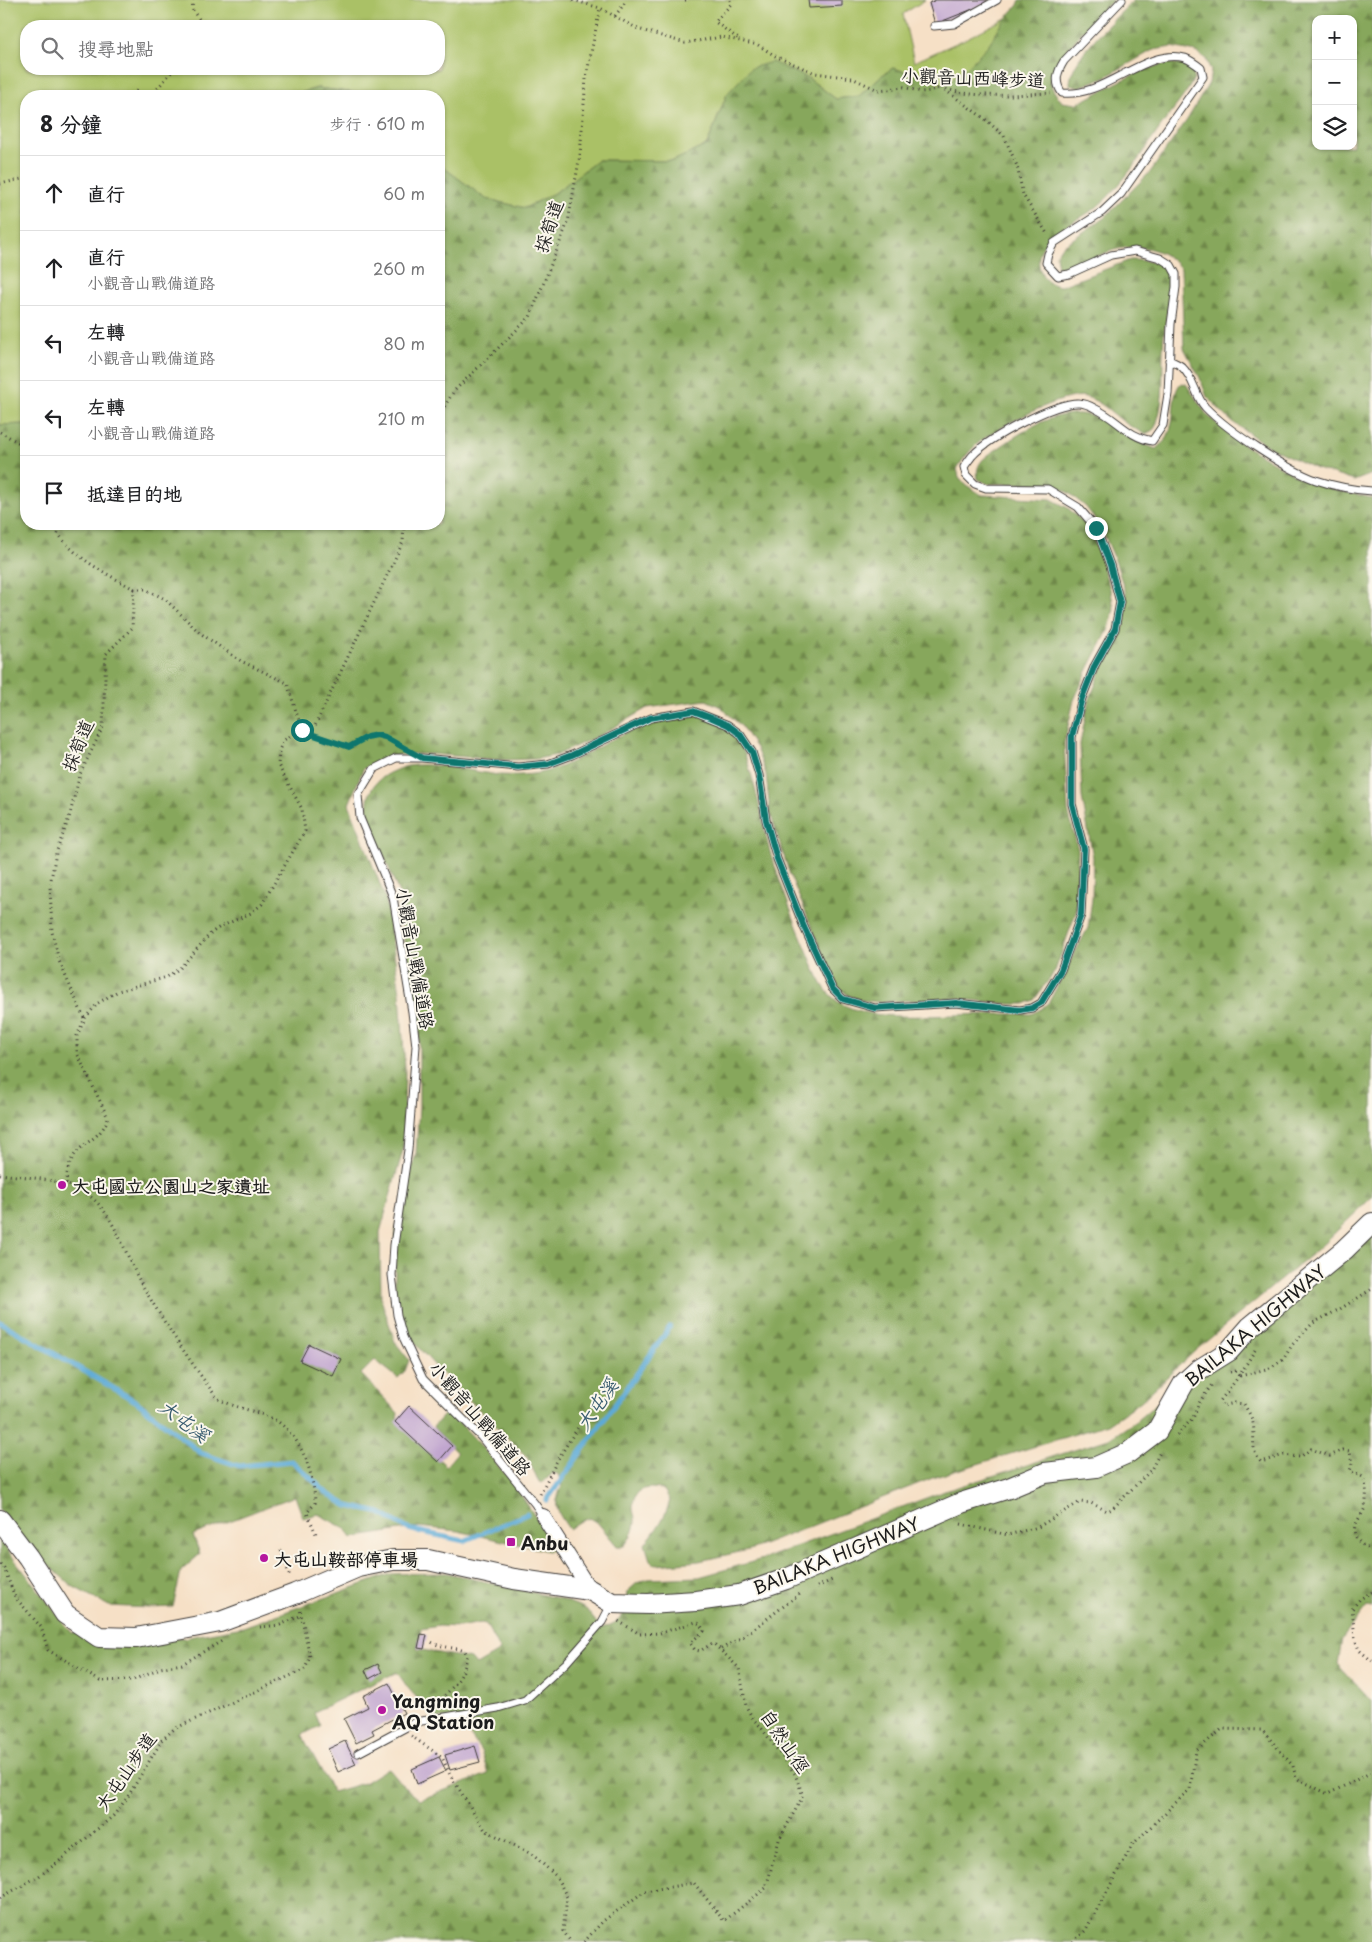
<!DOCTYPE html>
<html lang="zh-TW">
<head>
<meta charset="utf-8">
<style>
	:root { --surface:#fff; --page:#f2f2f2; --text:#202124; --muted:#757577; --line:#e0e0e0 }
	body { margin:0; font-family:"Playpen Sans","LXGW WenKai TC",sans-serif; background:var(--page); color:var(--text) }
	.controls { position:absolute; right:15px; top:15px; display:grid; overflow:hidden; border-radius:10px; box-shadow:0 1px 4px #0004 }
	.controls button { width:45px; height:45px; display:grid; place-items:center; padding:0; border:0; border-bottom:1px solid var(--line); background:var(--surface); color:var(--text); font:25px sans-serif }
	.stop { position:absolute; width:15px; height:15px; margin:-11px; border:4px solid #0f766e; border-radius:50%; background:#fff }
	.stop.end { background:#0f766e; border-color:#fff; box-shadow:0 1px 5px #0008 }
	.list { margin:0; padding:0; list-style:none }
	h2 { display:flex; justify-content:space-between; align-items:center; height:65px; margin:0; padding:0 20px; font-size:21px }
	h2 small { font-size:16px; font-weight:400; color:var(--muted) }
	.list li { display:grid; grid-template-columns:32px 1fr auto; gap:15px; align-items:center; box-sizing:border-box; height:75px; padding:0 20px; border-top:1px solid var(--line) }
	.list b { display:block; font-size:19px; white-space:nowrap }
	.list p { margin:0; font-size:16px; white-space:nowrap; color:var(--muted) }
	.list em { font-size:16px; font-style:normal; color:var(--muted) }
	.icon { flex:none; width:28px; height:28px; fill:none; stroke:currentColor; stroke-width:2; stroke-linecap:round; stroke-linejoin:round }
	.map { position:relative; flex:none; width:1372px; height:1942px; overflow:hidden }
	.search { position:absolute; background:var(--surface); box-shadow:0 1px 4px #0004; left:20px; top:20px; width:425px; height:55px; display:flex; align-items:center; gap:12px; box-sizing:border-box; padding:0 18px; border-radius:20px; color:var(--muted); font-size:19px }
	.panel { position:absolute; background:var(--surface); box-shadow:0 1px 4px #0004; left:20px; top:90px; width:425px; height:440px; border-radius:20px }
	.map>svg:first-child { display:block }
</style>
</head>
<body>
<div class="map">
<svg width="1372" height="1942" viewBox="0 0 1372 1942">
	<defs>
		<pattern id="forest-firs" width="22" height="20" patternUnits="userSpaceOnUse" patternTransform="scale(1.25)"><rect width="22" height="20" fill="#87a75b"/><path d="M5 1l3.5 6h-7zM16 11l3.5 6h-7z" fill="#6e874a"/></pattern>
	</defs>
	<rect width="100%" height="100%" fill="#fbf7ec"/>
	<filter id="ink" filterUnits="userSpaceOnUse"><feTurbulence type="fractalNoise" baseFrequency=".02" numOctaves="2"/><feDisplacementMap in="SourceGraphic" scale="10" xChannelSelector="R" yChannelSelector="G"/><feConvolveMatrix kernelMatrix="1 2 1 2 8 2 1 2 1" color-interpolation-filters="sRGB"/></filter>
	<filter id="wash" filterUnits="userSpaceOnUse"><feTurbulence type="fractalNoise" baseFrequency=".0096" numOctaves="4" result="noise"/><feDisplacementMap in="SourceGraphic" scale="20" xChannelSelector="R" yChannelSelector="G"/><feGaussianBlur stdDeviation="1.12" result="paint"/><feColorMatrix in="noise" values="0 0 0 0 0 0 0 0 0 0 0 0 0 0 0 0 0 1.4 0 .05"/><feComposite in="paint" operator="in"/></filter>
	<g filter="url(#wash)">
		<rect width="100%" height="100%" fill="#f6e0c6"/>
		<path fill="#aac166" stroke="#636e41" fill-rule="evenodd" d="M0 0H925L903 14 914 62 963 40 1006 18 989 44 969 66 947 83 938 85 928 79 893 68 881 76 859 96 836 99 808 78 727 94 707 145 673 161 598 160 556 192 525 208 486 199 439 164V96H362L357 93 317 88 291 96H26V424L0 425ZM26 26H439V69H26Z"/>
		<g fill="url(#forest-firs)" stroke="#52623c" fill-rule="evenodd">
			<path d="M1020 0H1113C1098 16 1050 62 1051 82 1051 90 1058 96 1062 102L1076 104C1101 93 1152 59 1178 64 1184 65 1188 68 1193 70L1194 78C1187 94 1174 108 1164 122 1144 150 1125 183 1098 206 1081 220 1052 229 1041 250 1034 266 1044 286 1061 286L1130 260C1142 260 1162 261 1169 273 1174 283 1170 297 1168 307 1166 321 1163 336 1163 349 1162 373 1165 399 1157 422 1155 430 1151 432 1144 434 1138 430 1131 427 1124 422 1113 414 1101 401 1086 397 1066 391 999 427 982 440 972 448 963 458 957 469L959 477 966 485 982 495 1051 499 1068 508 1086 525 1095 543 1111 592 1114 609 1109 629 1089 667 1074 700 1064 743 1068 811 1078 850 1076 912 1055 971 1034 1000 1024 1004H1011L951 998 877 1002 861 1000 848 995 840 989 834 980 790 875 770 812 766 774 756 748 742 727 721 707 706 700 647 708 604 733 557 755 536 759 502 760 432 754H402L380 760 363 769 349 804 386 900 400 993 405 1069 403 1150 380 1232 381 1299 395 1342 409 1360 405 1371 398 1378 375 1360 361 1374 398 1413 397 1418 446 1466 457 1453 433 1427 448 1411 475 1439 513 1483 551 1540 554 1549 548 1551 458 1531 419 1527 352 1538 346 1529 318 1514 303 1518 295 1496 193 1535 200 1554 181 1571 173 1607 150 1608 109 1606 72 1586 38 1556 0 1510V425L26 424V524H439V164L486 199 525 208 556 192 598 160 673 161 707 145 727 94 751 68 772 62 808 78 836 99 859 96 881 76 893 68 928 79 938 85 947 83 969 66 989 44 1006 18 1018 5Z"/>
			<path d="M1134 0H1372V474L1354 481 1314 468 1269 447 1231 421 1207 397 1200 378 1184 348 1181 269C1165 248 1139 243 1114 250 1096 255 1081 266 1063 270L1058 267 1056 255 1061 247 1104 218 1151 171 1187 120 1209 83 1211 71 1206 59 1196 52 1172 47 1153 50 1107 76 1079 87 1070 85C1069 58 1115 19 1134 0ZM1316 19H1353V146H1316Z"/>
			<path d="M317 88 357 93 362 96H291Z"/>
			<path d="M1181 383 1186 384 1207 415 1234 439 1301 479 1326 488 1372 498V1197L1319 1248 1196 1350 1140 1402 1108 1424 935 1477 753 1549 699 1561 656 1565 650 1560 645 1544C656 1530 666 1517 670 1500L664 1490C649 1486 634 1487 633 1506 632 1511 636 1517 635 1522 634 1531 630 1539 624 1546H617L597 1522 590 1518 579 1522 569 1529C557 1511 552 1507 562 1486L558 1474 553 1473 542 1483 538 1480 527 1457 437 1368 408 1336 395 1307V1230L416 1154 419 1107V1033L403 935 399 893 367 814C367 788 376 777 401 768 423 759 474 772 499 775 512 776 528 775 540 773 570 767 594 748 621 735 637 727 678 715 695 714 704 714 717 721 725 725 750 737 762 828 771 855 782 888 794 921 808 953 816 972 824 997 846 1006 876 1020 921 1016 954 1015 979 1014 1005 1014 1031 1014L1041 1009 1049 1002 1088 928 1092 899 1093 857 1082 797 1080 744 1088 704 1103 665 1124 626 1126 611V594L1114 557 1101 527 1086 507 1069 493 1050 483 988 484 978 479C974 462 987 456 1000 447 1029 427 1066 402 1102 420 1108 423 1113 427 1118 431 1130 438 1143 444 1156 449 1182 431 1167 398 1181 383Z"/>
			<path d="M1372 1213V1608L1367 1607 1342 1639 1338 1664 1372 1701V1942H0V1541L72 1633H138L183 1638 243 1627 391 1574 447 1573 561 1599 586 1609 596 1622 602 1628C626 1620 624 1615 627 1592L637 1583 648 1579 699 1577 763 1559 945 1491 1109 1439 1136 1421 1281 1298ZM481 1623 486 1624 500 1651 476 1665 471 1659 417 1649 421 1629 439 1626 459 1627ZM397 1672 408 1688 435 1718 459 1719 481 1751 488 1774 419 1800 407 1790 388 1768 364 1783 333 1792 302 1735 320 1726 314 1712Z"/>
		</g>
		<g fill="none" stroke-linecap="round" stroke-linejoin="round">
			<g stroke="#5daad6" stroke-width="5">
				<path d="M0 1322 137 1402 201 1453 239 1466 292 1461 328 1494 348 1506 380 1513 408 1529 464 1541 527 1514"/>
				<path d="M547 1500 670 1327"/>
			</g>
		</g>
		<g id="blocks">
			<g fill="#c1a6cf">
				<path d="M808 0H842V6L809 8Z"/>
				<path d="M936 0H987L988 3 935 24 929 3Z"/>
				<path d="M309 1344 341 1359 333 1376 300 1361Z"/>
				<path d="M409 1406 452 1446 438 1462 395 1422Z"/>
				<path d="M421 1634 427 1635 424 1649 418 1648Z"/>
				<path d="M378 1664 382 1672 369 1679 365 1670Z"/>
				<path d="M389 1683 404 1713 372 1730 374 1734 356 1743 344 1719 368 1707 363 1696Z"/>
				<path d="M345 1741 356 1764 338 1772 328 1749Z"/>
				<path d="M475 1746 480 1762 450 1770 445 1755Z"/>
				<path d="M439 1757 446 1771 417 1784 412 1769Z"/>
			</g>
		</g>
	</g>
	<g filter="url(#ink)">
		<use href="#blocks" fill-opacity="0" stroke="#3d3936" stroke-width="1"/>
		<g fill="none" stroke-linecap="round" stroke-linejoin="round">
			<g stroke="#3d3936" stroke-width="9">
				<g id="service">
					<path d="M934 26 954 24 997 0"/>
					<path d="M1169 360C1173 362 1179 364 1182 367 1194 378 1195 396 1205 407 1228 431 1286 469 1316 480 1334 486 1353 490 1372 491"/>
					<path d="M543 1516 535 1504 481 1437 423 1379 403 1337 397 1315 392 1275 394 1245 408 1150 416 1046 412 1012 393 897 360 818 358 795 374 769 396 758H422L518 767 548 764 572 755 651 718 693 711 728 725 740 734 752 752 759 775 766 820 777 859 804 927 832 988 843 999 875 1008 956 1003 1020 1010 1032 1008 1041 1003 1061 970 1081 915 1084 849 1072 804V737L1082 698 1095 665 1115 629 1120 602 1110 565 1096 528 1078 507 1048 489 986 488 975 484 966 475 964 467C967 463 970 458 973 455 990 437 1054 403 1078 403 1084 403 1091 406 1096 409 1116 418 1128 437 1152 441L1163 425 1168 394 1171 324 1176 287V274L1171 265 1160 258 1135 251 1111 255 1069 274 1058 276 1046 263 1048 254 1054 243 1102 212 1121 194 1203 77 1201 68C1196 64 1190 60 1185 58 1146 47 1105 98 1062 93 1054 82 1057 72 1064 61L1122 0"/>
					<path d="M358 1753 416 1722 498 1708 525 1700 566 1663 602 1622 611 1605"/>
				</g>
			</g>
			<g stroke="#3d3936" stroke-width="16">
				<path id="minor" d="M543 1516 590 1590"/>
			</g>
			<g stroke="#3d3936" stroke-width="22">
				<path id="secondary" d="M0 1520 28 1557 65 1614 99 1637 136 1638 220 1622 295 1594 358 1567 393 1560H428L514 1579 590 1590 612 1603 648 1604 696 1601 739 1595 786 1579 961 1503 1009 1488 1045 1473 1096 1467 1128 1453 1157 1431 1184 1383 1197 1371 1229 1351 1250 1327 1344 1250 1372 1223"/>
			</g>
			<g stroke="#3d3936" stroke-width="3" stroke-dasharray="1 4" stroke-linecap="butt">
				<path d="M192 0 193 11 204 26"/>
				<path d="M573 0 600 8 638 29 685 43 722 37 758 45 777 57 801 67 815 73 852 78 878 90 904 87 921 92 931 91 941 87C975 100 1015 94 1051 93"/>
				<path d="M685 0H688"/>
				<path d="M730 0 731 4 715 22 740 40"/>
				<path d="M615 16 627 0"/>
				<path d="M945 90 985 119 1004 136 1017 166 1023 195 1048 235"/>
				<path d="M136 96 137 87"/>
				<path d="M151 96 174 69"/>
				<path d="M0 184 26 178"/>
				<path d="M439 415 454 391 530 317 568 222 580 155 586 78 600 8"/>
				<path d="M0 432 23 445 26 455"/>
				<path d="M53 524C66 554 105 573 134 589L132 628 106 654 103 727 80 774 69 818 56 853 50 885 52 932 59 961 84 1018"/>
				<path d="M134 589H145L165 599 200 633 241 661 287 683 302 730V733"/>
				<path d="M311 734 403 542 404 524"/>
				<path d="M0 1174C28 1178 61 1178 85 1193 113 1209 126 1257 141 1283 164 1323 190 1361 217 1398 234 1408 254 1410 271 1418 300 1431 314 1473 315 1503L307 1513 317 1536"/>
				<path d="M66 1184C68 1139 98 1148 108 1118L77 1053V1036L85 1018 98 1003 118 991 167 977 180 968 211 933 220 927 251 913 262 904 305 831 302 809 278 765 279 750 284 740 295 733 311 734 349 747C356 744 361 740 367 737 380 732 392 741 402 747"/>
				<path d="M1255 1350 1239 1376 1220 1401 1222 1406 1235 1403 1244 1404C1247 1410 1252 1417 1253 1423 1256 1438 1249 1449 1261 1462L1284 1455 1300 1457 1311 1449 1330 1456 1343 1450 1350 1451 1352 1465 1350 1471 1363 1477C1367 1487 1367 1496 1365 1507 1363 1513 1358 1519 1356 1524 1350 1536 1362 1547 1372 1550"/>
				<path d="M1230 1372 1236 1371 1239 1376"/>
				<path d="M1240 1376 1270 1368 1283 1360 1292 1345 1313 1323 1340 1309 1372 1289"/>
				<path d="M1177 1435 1193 1418 1199 1403 1213 1383"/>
				<path d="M540 1494 558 1459 590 1408"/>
				<path d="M961 1524 1008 1535 1038 1527 1080 1502 1091 1503 1107 1511 1112 1509 1151 1470 1160 1452"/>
				<path d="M281 1550 290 1577"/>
				<path d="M0 1564 4 1568 15 1597 41 1627 48 1650 100 1681 133 1680 160 1668 182 1664 222 1641"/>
				<path d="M817 1587 832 1580"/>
				<path d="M1372 1592 1360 1599 1352 1609 1355 1639 1359 1650 1372 1661"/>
				<path d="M260 1627 280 1625 302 1615"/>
				<path d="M721 1649 744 1636 800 1594"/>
				<path d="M430 1709C447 1693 465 1679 467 1655L465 1651C454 1647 442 1648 431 1642"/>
				<path d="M411 1736 442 1757 450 1775 485 1830 533 1855 556 1876 567 1897 563 1931 571 1942"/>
				<path d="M0 1898 39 1876 57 1863 113 1816 127 1798 162 1740 174 1729 305 1669 310 1657 300 1609"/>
				<path d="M584 1942 603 1921 645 1891 694 1883 724 1921 766 1888 779 1840 803 1796 795 1774 760 1726 753 1719 746 1706 739 1668 713 1643 700 1651 695 1650 690 1643 704 1631 700 1624 696 1622 660 1633 640 1634 618 1621"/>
				<path d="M1073 1942 1085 1931 1133 1844 1190 1789 1196 1751 1222 1729 1262 1730 1293 1766 1296 1778 1328 1794 1372 1772"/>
			</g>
			<use href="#service" stroke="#fff" stroke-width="7"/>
			<use href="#minor" stroke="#fff" stroke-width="14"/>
			<use href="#secondary" stroke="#fff" stroke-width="20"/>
		</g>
	</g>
	<g fill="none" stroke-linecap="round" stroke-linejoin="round" filter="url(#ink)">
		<path stroke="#0f766e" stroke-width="6" d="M302 730V733L311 734 349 747 367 737 377 735 385 737 422 758 518 767 548 764 572 755 650 718 693 711 712 718 728 725 740 734 752 752 759 775 766 820 777 859 804 927 832 988 843 999 875 1008 956 1003 1020 1010 1032 1008 1041 1003 1061 970 1081 915 1084 849 1072 804V736L1082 698 1095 665 1115 629 1120 602 1110 565 1096 528"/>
	</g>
	<g fill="#b5179e" stroke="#fbf7ec" stroke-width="2">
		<circle cx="62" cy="1185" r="5"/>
		<rect x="506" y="1537" width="10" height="10" rx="2.5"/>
		<circle cx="264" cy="1558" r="5"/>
		<circle cx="382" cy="1710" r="5"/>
	</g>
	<g text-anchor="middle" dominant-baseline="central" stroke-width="4" stroke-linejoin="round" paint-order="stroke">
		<g font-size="18" fill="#1c1c1c" stroke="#fbf7ec">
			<text transform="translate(973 77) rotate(2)">小觀音山西峰步道</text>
			<text transform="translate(548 226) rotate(-72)">採筍道</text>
			<text transform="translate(77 745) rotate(-68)">採筍道</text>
			<text transform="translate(416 958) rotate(80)">小觀音山戰備道路</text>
			<text transform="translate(1255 1325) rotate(-40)">BAILAKA HIGHWAY</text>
			<text transform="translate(481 1418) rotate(49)">小觀音山戰備道路</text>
			<text transform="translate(836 1555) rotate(-22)">BAILAKA HIGHWAY</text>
			<text transform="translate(786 1741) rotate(56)">自然山徑</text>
			<text transform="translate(125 1771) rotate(-55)">大屯山步道</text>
		</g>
		<g font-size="18" font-weight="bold" fill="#1c1c1c" stroke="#fbf7ec" text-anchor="start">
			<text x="72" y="1185">大屯國立公園山之家遺址</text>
			<text x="521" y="1542">Anbu</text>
			<text x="274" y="1558">大屯山鞍部停車場</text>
			<text x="392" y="1700">Yangming<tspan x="392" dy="21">AQ Station</tspan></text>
		</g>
		<g font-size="19" font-style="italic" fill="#395c70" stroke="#fbf7ec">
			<text transform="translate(596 1404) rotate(-55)">大屯溪</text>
			<text transform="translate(185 1420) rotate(37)">大屯溪</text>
		</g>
	</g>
</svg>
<div class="controls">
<button>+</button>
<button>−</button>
<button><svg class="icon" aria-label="layers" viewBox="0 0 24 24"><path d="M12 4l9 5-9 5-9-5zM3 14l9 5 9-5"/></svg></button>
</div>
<div class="stop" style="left:302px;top:730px"></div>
<div class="stop end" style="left:1096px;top:528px"></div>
<div class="search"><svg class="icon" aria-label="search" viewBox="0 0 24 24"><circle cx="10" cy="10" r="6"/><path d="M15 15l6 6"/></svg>搜尋地點</div>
<section class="panel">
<h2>8 分鐘<small>步行 · 610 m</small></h2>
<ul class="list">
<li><svg class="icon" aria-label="ahead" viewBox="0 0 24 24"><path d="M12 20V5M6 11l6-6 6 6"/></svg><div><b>直行</b></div><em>60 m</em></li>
<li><svg class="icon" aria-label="ahead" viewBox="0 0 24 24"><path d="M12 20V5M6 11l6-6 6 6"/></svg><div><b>直行</b><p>小觀音山戰備道路</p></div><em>260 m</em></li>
<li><svg class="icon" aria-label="left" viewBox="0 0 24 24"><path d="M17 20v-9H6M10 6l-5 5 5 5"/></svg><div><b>左轉</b><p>小觀音山戰備道路</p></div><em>80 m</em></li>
<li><svg class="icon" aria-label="left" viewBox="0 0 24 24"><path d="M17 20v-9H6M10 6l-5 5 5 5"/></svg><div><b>左轉</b><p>小觀音山戰備道路</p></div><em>210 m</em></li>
<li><svg class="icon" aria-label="arrive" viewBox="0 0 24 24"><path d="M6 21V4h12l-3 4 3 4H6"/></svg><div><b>抵達目的地</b></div></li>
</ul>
</section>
</div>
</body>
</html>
